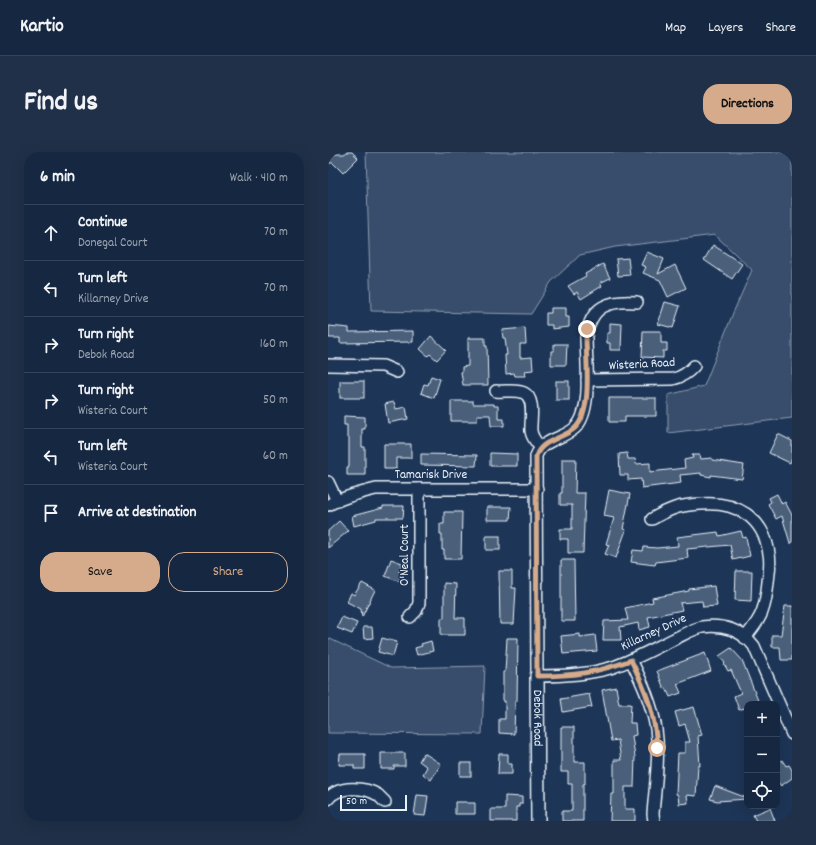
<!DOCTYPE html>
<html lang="en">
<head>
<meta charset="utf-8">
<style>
	:root { --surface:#162841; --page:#1f3048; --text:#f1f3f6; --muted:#9ea6b1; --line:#35445a; --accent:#d6ab8b }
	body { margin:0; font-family:Dekko,sans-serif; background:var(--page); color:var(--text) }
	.controls { position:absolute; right:12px; bottom:12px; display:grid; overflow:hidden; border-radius:8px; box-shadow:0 4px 16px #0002 }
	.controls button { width:36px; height:36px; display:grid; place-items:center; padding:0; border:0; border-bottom:1px solid var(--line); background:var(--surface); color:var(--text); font:20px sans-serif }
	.scale { position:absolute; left:12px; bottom:10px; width:67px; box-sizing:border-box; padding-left:4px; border:2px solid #e8f1f8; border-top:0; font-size:11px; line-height:14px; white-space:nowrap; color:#e8f1f8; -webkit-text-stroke:3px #1d3557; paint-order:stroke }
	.stop { position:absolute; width:12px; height:12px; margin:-9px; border:3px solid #d6ab8b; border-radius:50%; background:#fff }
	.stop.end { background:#d6ab8b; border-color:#fff; box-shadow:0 1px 4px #0008 }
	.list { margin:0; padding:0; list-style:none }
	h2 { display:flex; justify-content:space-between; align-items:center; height:52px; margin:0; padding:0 16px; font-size:17px }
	h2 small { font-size:13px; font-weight:400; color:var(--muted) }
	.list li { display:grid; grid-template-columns:26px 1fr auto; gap:12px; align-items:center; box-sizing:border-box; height:56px; padding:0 16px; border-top:1px solid var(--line) }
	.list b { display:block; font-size:15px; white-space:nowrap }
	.list p { margin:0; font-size:13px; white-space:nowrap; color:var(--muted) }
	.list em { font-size:13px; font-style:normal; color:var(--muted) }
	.actions { display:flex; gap:8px; padding:12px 16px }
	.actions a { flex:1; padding:9px 0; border:1px solid var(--accent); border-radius:16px; text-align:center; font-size:14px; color:var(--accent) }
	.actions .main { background:var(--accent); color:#111 }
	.icon { flex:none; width:22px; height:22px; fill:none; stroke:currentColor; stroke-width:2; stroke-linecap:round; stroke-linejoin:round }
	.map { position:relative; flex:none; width:464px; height:669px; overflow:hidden; border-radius:16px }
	header { display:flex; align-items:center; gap:24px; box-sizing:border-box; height:56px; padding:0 20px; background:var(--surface); border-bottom:1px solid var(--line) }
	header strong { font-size:19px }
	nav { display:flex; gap:22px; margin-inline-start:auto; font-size:14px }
	.intro { display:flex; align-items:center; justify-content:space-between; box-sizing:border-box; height:96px; padding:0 24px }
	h1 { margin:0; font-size:28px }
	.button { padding:10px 18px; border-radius:16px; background:var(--accent); color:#111; font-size:14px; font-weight:700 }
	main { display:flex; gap:24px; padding:0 24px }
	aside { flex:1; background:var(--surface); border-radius:16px; box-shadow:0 4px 16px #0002 }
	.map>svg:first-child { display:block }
</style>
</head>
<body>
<header>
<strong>Kartio</strong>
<nav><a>Map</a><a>Layers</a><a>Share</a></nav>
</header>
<div class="intro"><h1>Find us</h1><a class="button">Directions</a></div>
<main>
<aside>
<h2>6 min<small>Walk · 410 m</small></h2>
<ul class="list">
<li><svg class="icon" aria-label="ahead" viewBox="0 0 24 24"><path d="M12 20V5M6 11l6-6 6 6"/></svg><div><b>Continue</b><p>Donegal Court</p></div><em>70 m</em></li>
<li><svg class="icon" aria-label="left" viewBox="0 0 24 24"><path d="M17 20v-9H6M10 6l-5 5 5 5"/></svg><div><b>Turn left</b><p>Killarney Drive</p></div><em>70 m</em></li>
<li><svg class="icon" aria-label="right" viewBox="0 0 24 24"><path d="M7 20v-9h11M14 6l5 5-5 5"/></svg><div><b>Turn right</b><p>Debok Road</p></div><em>160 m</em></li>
<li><svg class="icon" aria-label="right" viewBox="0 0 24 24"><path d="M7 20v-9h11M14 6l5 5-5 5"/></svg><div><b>Turn right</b><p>Wisteria Court</p></div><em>50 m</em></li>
<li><svg class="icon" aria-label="left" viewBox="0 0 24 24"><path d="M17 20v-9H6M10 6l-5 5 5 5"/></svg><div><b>Turn left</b><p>Wisteria Court</p></div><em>60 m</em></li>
<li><svg class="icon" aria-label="arrive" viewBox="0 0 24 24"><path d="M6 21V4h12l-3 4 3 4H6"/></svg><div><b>Arrive at destination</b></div></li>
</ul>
<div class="actions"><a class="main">Save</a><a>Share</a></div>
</aside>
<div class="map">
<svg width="464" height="669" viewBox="0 0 464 669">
	<rect width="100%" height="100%" fill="#1d3557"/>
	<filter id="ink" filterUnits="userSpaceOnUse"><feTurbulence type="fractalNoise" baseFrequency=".025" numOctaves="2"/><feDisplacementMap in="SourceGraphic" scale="8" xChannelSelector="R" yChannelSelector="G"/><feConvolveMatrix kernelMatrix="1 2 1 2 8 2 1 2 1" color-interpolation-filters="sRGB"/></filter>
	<g filter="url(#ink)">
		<g fill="#374d6c" stroke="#909fb2">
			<path d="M38 0H464V266L340 281V243L376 234 405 161 424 118 387 83 287 95 252 103 223 130 203 162 43 159Z"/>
			<path d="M0 486 63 516 157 514 154 582 0 581Z"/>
		</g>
		<g fill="#495e7a" stroke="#e8f1f8">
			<path d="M19 0H24L30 6 15 21 5 11H0V2H16Z"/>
			<path d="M385 93 414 112 404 127 376 108Z"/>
			<path d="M319 100 336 107 330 122 347 113 358 136 340 145 332 128 315 121 318 115 313 113Z"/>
			<path d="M300 106 302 123 290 124 288 107Z"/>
			<path d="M275 112 282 126 272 131 274 134 253 147 249 140 246 142 240 134 258 124 257 122Z"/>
			<path d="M337 150 352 154 345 176 330 172Z"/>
			<path d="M223 156H238V165H241V175L224 177V173H218V161H223Z"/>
			<path d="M282 171 294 172 293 198H282V191H279V181H282Z"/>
			<path d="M1 174 21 176V180L85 179V190L12 191V186H1Z"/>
			<path d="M197 176 198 192H192V206L204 205 205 218 196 219 197 224H187L186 221 178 222 177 203H179L177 186H175L174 178Z"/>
			<path d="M315 179H333V191H339V199H335V206L314 205Z"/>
			<path d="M103 184 118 198 109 208 102 202 100 204 92 197Z"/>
			<path d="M140 186H157V194H159L160 233H135L133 220H134V215L140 214Z"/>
			<path d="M226 192H239L238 213H223V199H226Z"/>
			<path d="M103 224 112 227 106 246 93 241 96 232 100 233Z"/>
			<rect x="12" y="229" width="24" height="17"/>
			<rect x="228" y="229" width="13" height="19"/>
			<path d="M281 246H328V264H297V270H281Z"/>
			<path d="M123 249H145V252H166V254H170V267H176V274H163L162 263H149V269H123Z"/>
			<path d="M66 250 68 257 78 255 80 267 60 271 57 252Z"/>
			<path d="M16 264 37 265V277H34V295H37V323H19V315H21V285H19V273H16Z"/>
			<path d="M450 282 464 289V306L462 311 441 301Z"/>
			<path d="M56 292H83V306H68V317H56Z"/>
			<path d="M162 301 189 302V314H162Z"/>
			<path d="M299 301 300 307H307L308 312 322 311V320L357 316 356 308 365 306 364 303H372L373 307 384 306V308L416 313 414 327 383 323V325L373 323V321L352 323 353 331 314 336 313 327 300 328V323H292L291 302Z"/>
			<path d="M93 302 149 303 148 314 93 313Z"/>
			<path d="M234 307H248L247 341H257L255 401H240V387H232V377H244V353H232V341H234Z"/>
			<path d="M281 338 302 342 295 377 298 378 288 406 277 402 281 393 278 392 286 366 276 364Z"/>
			<path d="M449 342 454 352 457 350 464 363V391H462L454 364 448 367 440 352 443 350 441 346Z"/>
			<path d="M55 354H76L75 366H48V368L26 374 24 364 55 356Z"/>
			<path d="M159 355H183L182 368H159Z"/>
			<path d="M116 360H134L133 407H116V398H114V382H112V372H116Z"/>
			<path d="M11 369 20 379 0 396V379Z"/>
			<path d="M413 379 415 386 418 385 422 404 405 408 402 393 359 397 360 406 328 410 327 413 303 410 305 398 315 399 316 395 329 396 350 394 349 385 390 380 391 384Z"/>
			<rect x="158" y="384" width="14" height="14"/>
			<path d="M63 407 74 411 71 420 75 421 72 430 57 424Z"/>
			<path d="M233 408H246L247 469H233Z"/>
			<path d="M171 419H184V436H188L186 472H172Z"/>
			<path d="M408 419H424L423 449 407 448Z"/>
			<path d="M34 431 47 438 34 465 33 457 19 450 23 441 26 443Z"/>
			<path d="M116 431 128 432 127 466H137V483H113V466H116Z"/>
			<path d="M386 434 389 454 375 455 374 449 352 451 354 458 320 465 322 475 311 478 310 471 292 475 293 488H275L276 469 300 468 297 456 325 450 324 446 361 439V437Z"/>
			<path d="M457 454H464V508H453L452 495H444V483H453Z"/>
			<path d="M14 465 29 471 24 482 9 476Z"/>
			<path d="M35 475H44L45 486 36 487Z"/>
			<path d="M252 482V485L267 483 269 499 235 502 233 484Z"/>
			<path d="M54 486 69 490 65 504 50 500Z"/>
			<path d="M179 486H190L189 549H187L186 582 171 581V567H177V549H175V520H177Z"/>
			<path d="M103 489 105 499 89 503 87 496 94 494 93 492Z"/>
			<path d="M403 496 414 508 431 551 419 552V555L411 558 406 544 413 541 403 518 400 519 396 512 397 511 391 504Z"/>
			<path d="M377 501 383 519 349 532 353 541 342 545 338 536 336 537 329 519Z"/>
			<path d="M288 535 291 552H303L302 571H307L308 583 304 584 307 605 306 635H297V657H307V669H282L283 642H286V608H293L290 588 283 589 274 538Z"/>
			<path d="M261 542 264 555 235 560 233 547Z"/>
			<path d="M366 555 374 583 370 584 372 614H370L368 644 359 643 360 651 351 652 350 643 348 642 350 601H357V590H362L357 572 351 574 347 560Z"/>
			<path d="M233 575H246V610H257V632H255V669H234V659H244V632H240V620H233Z"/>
			<path d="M53 601H77V614H66V617H53Z"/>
			<path d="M96 601 113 612 103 628 95 622 99 615 91 609Z"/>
			<path d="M12 602H37V617H26V613H11Z"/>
			<path d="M171 602H180V612H184V622H170Z"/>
			<path d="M454 608 458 614 461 613 464 618V626L453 634 449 629V611Z"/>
			<rect x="132" y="611" width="11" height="13"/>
			<path d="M387 634 419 646V647L389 649 382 647Z"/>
			<path d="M89 643 100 644 97 664 86 663Z"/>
			<path d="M177 644 194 645V652H191V655H188V669H163V657H177Z"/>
			<path d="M127 650H139V651H147V662H127Z"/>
			<path d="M442 656 447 669H428L425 663Z"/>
		</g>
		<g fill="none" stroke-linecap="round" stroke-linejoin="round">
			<g stroke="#e8f1f8" stroke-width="14">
				<g id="minor">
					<path d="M309 150C280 148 263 154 258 185 258 209 265 259 247 276 235 287 214 287 208 304L209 524C234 524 258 523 282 516 304 509 325 497 346 487 355 483 364 477 374 475 394 472 414 478 426 494L464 582"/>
					<path d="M0 213 55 214 69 220"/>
					<path d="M259 228 345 227C354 225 360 221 366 214"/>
					<path d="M168 239C176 240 189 237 196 241 208 247 202 269 203 279 204 286 208 290 212 295"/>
					<path d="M0 330 9 349"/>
					<path d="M0 353C15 345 31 341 48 337H209"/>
					<path d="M324 367C343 356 352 353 373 352 408 349 436 365 441 402 443 411 441 421 440 430 439 440 438 450 434 460 431 469 423 478 417 486"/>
					<path d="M82 465 88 459 91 451V337"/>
					<path d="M303 508C314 530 324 552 328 577 332 605 327 634 325 662L326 669"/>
					<path d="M0 647C10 633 37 635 50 643 52 645 55 648 57 650"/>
				</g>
			</g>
			<g stroke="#e8f1f8" stroke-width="16">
				<g id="tertiary">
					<path id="s1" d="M209 524 210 669"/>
				</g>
			</g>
			<use href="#minor" stroke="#1d3557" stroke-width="11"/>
			<use href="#tertiary" stroke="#1d3557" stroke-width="13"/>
		</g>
	</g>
	<g fill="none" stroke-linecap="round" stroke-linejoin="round" filter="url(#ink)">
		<path stroke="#d6ab8b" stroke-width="5" d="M259 177 258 185C258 209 265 259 247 276 235 287 214 287 208 304L209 524C246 524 268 521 303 508 318 539 327 561 329 596"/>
	</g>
	<g text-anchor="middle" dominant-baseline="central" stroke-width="3" stroke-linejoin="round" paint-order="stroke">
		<g font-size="13" fill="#e8f1f8" stroke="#1d3557">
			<text transform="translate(314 213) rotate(-3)">Wisteria Road</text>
			<text x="103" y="323">Tamarisk Drive</text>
			<text transform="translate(77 403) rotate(-90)">O'Neal Court</text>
			<text transform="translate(326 481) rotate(-25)">Killarney Drive</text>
			<text stroke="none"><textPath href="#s1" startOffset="42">Debok Road</textPath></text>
		</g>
	</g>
</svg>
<div class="controls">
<button>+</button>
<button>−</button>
<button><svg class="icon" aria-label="locate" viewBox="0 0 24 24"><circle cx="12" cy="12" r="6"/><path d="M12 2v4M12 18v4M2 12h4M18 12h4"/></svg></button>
</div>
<div class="scale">50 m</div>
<div class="stop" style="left:329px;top:596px"></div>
<div class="stop end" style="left:259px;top:177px"></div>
</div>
</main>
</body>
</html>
